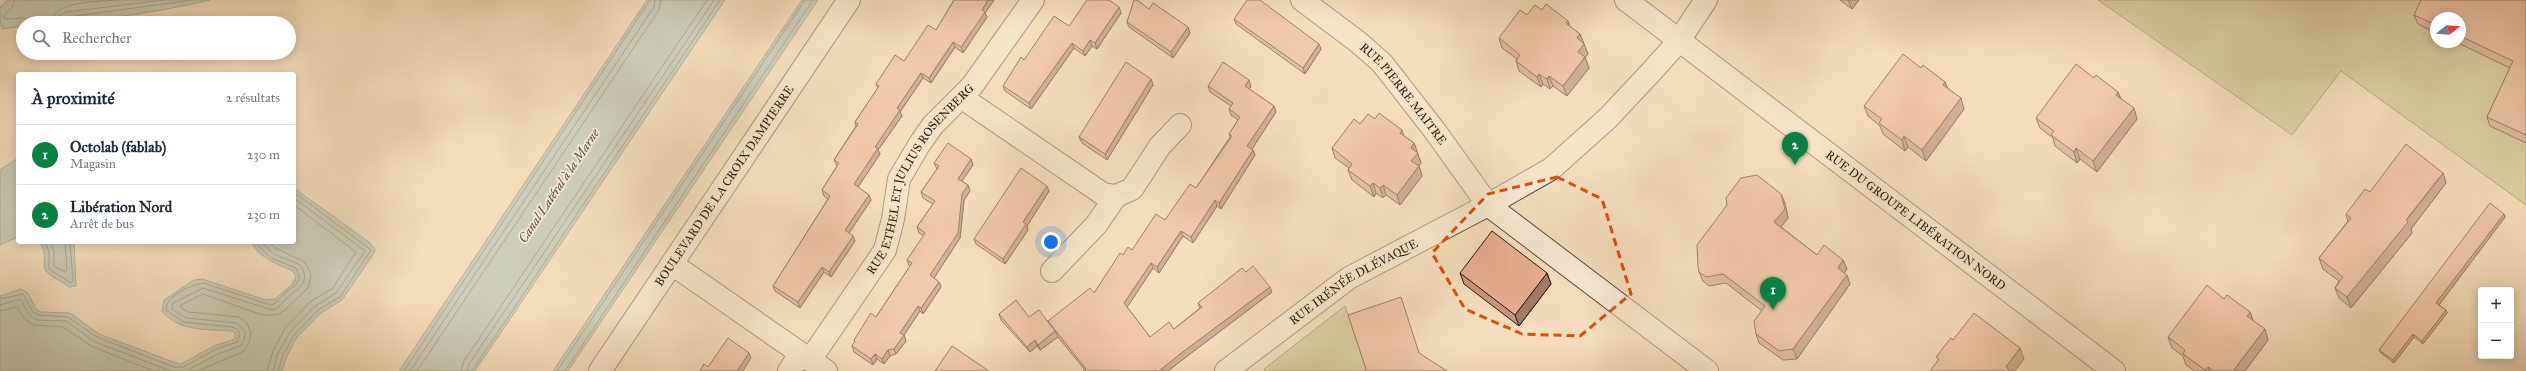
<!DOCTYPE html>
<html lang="fr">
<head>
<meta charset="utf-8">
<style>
	:root { --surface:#fff; --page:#f6f6f7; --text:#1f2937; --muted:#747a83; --line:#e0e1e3; --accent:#0b8043 }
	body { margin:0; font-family:"IM FELL Great Primer",serif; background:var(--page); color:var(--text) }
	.controls { position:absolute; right:12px; bottom:12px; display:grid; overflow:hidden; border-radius:4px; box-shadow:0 2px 10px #0003 }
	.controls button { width:36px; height:36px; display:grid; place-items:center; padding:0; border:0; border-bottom:1px solid var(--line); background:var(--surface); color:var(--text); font:20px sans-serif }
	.compass { position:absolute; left:2430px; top:12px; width:36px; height:36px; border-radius:50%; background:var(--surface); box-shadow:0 2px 10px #0003; rotate:73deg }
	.you { position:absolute; left:1051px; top:242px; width:14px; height:14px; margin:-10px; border:3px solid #fff; border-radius:50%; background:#1a73e8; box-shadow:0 0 0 6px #1a73e833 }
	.badge { display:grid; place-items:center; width:26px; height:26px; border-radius:50%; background:var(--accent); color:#fff; font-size:13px; font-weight:700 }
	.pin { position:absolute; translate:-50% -33px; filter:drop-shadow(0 1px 2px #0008) }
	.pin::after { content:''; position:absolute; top:21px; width:14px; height:12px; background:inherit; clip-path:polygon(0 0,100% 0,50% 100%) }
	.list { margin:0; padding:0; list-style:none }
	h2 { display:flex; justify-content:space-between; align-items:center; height:52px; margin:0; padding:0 16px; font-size:17px }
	h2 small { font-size:13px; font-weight:400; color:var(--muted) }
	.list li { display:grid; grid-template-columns:26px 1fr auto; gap:12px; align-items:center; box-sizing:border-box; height:60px; padding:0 16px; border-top:1px solid var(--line) }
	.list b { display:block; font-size:15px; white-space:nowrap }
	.list p { margin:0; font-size:13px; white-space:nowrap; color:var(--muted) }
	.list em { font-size:13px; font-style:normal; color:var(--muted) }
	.icon { flex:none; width:22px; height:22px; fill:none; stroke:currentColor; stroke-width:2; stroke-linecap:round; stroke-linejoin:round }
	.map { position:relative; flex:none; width:2526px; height:371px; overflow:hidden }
	.search { position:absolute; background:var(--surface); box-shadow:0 2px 10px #0003; left:16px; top:16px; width:280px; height:44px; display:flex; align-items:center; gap:10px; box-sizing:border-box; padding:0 14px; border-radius:22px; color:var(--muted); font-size:15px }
	.panel { position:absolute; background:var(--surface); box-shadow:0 2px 10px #0003; left:16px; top:72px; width:280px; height:172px; border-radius:4px }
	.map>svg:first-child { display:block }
</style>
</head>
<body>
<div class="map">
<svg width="2526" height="371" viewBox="0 0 2526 371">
	<rect width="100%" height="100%" fill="#f6debd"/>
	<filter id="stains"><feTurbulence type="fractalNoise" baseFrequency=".005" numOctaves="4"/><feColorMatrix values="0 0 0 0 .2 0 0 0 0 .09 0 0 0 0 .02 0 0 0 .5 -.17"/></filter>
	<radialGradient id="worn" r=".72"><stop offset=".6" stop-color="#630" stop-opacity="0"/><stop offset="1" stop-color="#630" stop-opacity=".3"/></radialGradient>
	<g fill="#c4bf8c" stroke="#766b4c" fill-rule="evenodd">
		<path d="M2098 0H2526V205L2341 71 2292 135ZM2436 18H2460V42H2436Z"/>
		<path d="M1345 306 1368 371H1266L1264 369Z"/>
	</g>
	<g fill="#9dbcb3" stroke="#6f7a71">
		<path d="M8 0H210C150 14 85 23 23 23V26L3 29 0 23V7Z"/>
		<path d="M647 0H725L475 371H399Z"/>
		<path d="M802 0H818L568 371H553Z"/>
		<path d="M18 158V237L0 245V170Z"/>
		<path d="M294 188 369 242 375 249 374 253 342 300 321 313 297 337 287 356 282 371H0V296L21 289 28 293 36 309 41 312 70 313 99 334 176 363 181 364 214 346 235 339V332L231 331C207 329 179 332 162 311L164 300 194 280 202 279 266 300 275 299C281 293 295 285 296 276L293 271C275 263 262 260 251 242H294Z"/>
		<path d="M39 242H74L76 286 69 287C63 282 51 277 46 271 41 264 49 253 39 242Z"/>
	</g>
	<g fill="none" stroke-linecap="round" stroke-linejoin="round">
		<g stroke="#636a60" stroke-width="1">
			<path d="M14 0 13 6 3 17 8 19 24 18 31 23"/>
			<path d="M52 23C52 0 99 2 116 0"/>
			<path d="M58 23 59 16 66 12 164 0"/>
			<path d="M63 23 67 17 193 0"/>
			<path d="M45 242 49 252V269L71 283 73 281 70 242"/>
			<path d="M51 242 54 252V266L65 272 67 270 65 242"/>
			<path d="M0 299 23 294 32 311 39 315 68 317 97 337 174 367H183L216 349 237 342 240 334 237 329 232 327 184 322 166 310C165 296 191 285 203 283L271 305C278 303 278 299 283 295 292 286 305 284 296 268L271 258 255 242"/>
			<path d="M0 305 21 299 28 314 36 320 66 321 95 342 171 371"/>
			<path d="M0 311 17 307 24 318 33 325 63 327 93 347 154 371"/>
			<path d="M186 371 218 354 240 346 244 341 245 332 237 323 186 318 172 309 173 303 203 288 272 310C280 308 281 303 287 298 298 288 312 282 300 265L274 254 261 242"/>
			<path d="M198 371 244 351 249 343 251 333 247 323 239 317 188 312 181 308V305L203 294 262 315H276L284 311 308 288 311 275 305 262 277 249 269 242"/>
			<path d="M267 371 273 351 285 328 311 301 332 289 356 252 294 205"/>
			<path d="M273 371 278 353 290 332 315 306 336 293 365 251 294 198"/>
			<path d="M278 371 283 355 294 335 318 310 340 297 371 250 294 192"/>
			<path d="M404 371 650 0"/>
			<path d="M410 371 654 7 655 0"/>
			<path d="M417 371 659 10 661 0"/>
			<path d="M461 371 464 361 707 0"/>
			<path d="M467 371 469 364 714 0"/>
			<path d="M472 371 720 0"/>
			<path d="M557 371 805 0"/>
			<path d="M565 371 813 0"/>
		</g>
		<g stroke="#5c4939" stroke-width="24">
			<g id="minor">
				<path id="s1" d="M1302 0 1358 42 1382 63 1435 131 1488 205 1707 371"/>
				<path id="s2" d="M1626 0 2114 371"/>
				<path d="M961 97 1103 194 1116 196"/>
				<path d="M672 264 826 371"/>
				<path d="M1052 271 1096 225 1116 196 1132 189 1160 146 1180 125"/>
				<path id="s3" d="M810 360 885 250 893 219 899 179 919 145 933 125 972 86 1033 0"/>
				<path id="s4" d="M600 371 849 0"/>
				<path d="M789 371 800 354"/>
				<path id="s5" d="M1226 371 1349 278 1488 205 1551 169 1608 118 1652 71 1678 42 1706 0"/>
			</g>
		</g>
		<use href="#minor" stroke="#f9ead4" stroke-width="22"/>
	</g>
	<g fill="#c99780" stroke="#29170d">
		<path d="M954 0H994L985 13 987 17 963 53 955 47 931 83 923 78 900 112 902 116 878 150 880 154 858 187 869 195 871 200 849 233 855 241 831 277 824 272 800 308 775 291 773 286 828 199 824 196 822 190 837 166 834 160 856 126 855 122 878 88 876 84 904 61 936 30Z"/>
		<path d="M1840 0H1859L1852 9Z"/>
		<path d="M2526 0V143L2490 126 2487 117 2510 68 2456 42H2460V18H2436V33L2418 24 2414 15Z"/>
		<path d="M1149 9 1188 27 1190 33 1173 58 1129 27 1127 22Z"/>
		<path d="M1542 10 1568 21 1570 27 1580 34 1588 54 1585 57 1589 68 1567 96 1553 86 1550 89 1543 84 1541 87 1519 71 1516 61 1517 59 1502 48 1499 38 1527 15Z"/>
		<path d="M1121 13 1097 49 1092 46 1085 56 1074 48 1031 109 1005 91 1003 86 1069 26Z"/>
		<path d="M1234 19 1321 49 1305 74 1236 24Z"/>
		<path d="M1921 68 1945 82 1948 89 1964 109 1926 161 1908 147 1905 151 1883 134 1880 126 1868 116 1864 106Z"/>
		<path d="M2094 78 2118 92 2121 99 2137 119 2097 172 2080 159 2077 163 2055 146 2053 138 2040 128 2036 118Z"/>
		<path d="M1151 79 1153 85 1107 160 1082 143 1079 137Z"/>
		<path d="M1208 86H1251L1249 89 1274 106 1276 112 1252 149 1253 150 1255 155 1221 209 1217 206 1193 243 1183 236 1159 273 1153 268 1127 307 1150 337 1174 329 1200 308 1198 303 1246 272 1272 292 1182 360 1168 371H1084L1085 370 1057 336 1058 337 1040 350 1037 346 1030 352 1001 320 999 314 1029 317 1048 321 1094 293 1123 255 1132 250 1165 220 1196 188 1230 137 1229 134 1238 120 1231 115 1229 109 1231 106 1210 92Z"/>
		<path d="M1375 119 1404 136 1414 143 1421 163 1419 166 1422 176 1400 205 1386 195 1383 198 1376 193 1374 197 1352 180 1348 170 1349 168 1335 158 1332 148 1360 124Z"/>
		<path d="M971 159 973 165 962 181 968 185 970 191 964 200 960 238 934 278 939 282 941 287 923 314 920 311 904 335 906 341 896 354 890 356 884 364 877 359 873 365 854 352 852 346 855 342 854 340 876 317 910 266H909L907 260 924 236 919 233 917 227 933 204 923 198 921 192 937 169 934 163Z"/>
		<path d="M2443 173 2446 183 2411 229 2412 233 2351 308 2339 298 2335 288 2339 281 2323 269 2319 258 2348 221 2346 214 2370 192Z"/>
		<path d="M1049 191 1027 226 1028 230 1005 264 976 244 974 239Z"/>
		<path d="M1785 203 1788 218 1781 227 1817 255 1843 260 1847 269 1844 273 1850 284 1797 359 1783 360 1759 343 1756 334 1762 311 1726 283 1709 286 1703 281 1699 272 1727 205Z"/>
		<path d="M2504 214 2505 217 2439 305 2446 310 2447 313 2423 344 2414 337 2394 363 2381 353 2379 350Z"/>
		<path d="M1460 273H1547L1551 284 1519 326 1464 284Z"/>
		<path d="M2224 299 2250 312 2253 320 2268 340 2245 371H2195L2186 365 2183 356 2172 348 2168 337Z"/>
	</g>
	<g fill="#a47b68" stroke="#29170d">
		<path d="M988 0H994L985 13 987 17 963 53 961 47 982 10Z"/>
		<path d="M1848 0H1859L1852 9Z"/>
		<path d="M1119 7 1121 13 1097 49 1095 43Z"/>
		<path d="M1568 21 1572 31 1566 23Z"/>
		<path d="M1188 27 1190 33 1173 58 1171 52Z"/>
		<path d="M1580 34 1588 54 1582 62 1578 52 1577 38Z"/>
		<path d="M1090 40 1092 46 1085 56 1083 51Z"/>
		<path d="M953 42 955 47 931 83 929 78Z"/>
		<path d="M1072 43 1074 48 1031 109 1029 103Z"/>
		<path d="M1319 44 1321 49 1305 74 1303 68Z"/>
		<path d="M1585 57 1589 68 1567 96 1563 86Z"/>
		<path d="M921 73 923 78 900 112 902 116 878 150 880 154 856 190 854 184 897 108Z"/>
		<path d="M1539 74 1543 84 1541 87 1537 77Z"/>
		<path d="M1549 76 1553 86 1550 89 1547 79Z"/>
		<path d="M1151 79 1153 85 1107 160 1105 154Z"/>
		<path d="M1249 80 1251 86 1247 92 1245 86Z"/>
		<path d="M1945 82 1949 92 1943 85Z"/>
		<path d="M2118 92 2122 103 2116 95Z"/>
		<path d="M1961 98 1964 109 1926 161 1922 150Z"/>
		<path d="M1274 106 1276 112 1250 152 1247 146Z"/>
		<path d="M2134 108 2137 119 2097 172 2093 161Z"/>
		<path d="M1402 130 1405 140 1400 133Z"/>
		<path d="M1904 136 1908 147 1905 151 1902 140Z"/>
		<path d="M1414 143 1421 163 1415 171 1411 161V148Z"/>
		<path d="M2076 148 2080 159 2077 163 2074 152Z"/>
		<path d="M1253 150 1255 155 1221 209 1219 203Z"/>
		<path d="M971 159 973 165 960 184 958 179Z"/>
		<path d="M1419 166 1422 176 1400 205 1397 195Z"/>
		<path d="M2443 173 2446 183 2411 229 2412 233 2351 308 2347 297Z"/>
		<path d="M1373 183 1376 193 1374 197 1370 186Z"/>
		<path d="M968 185 970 191 964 200 960 238 932 281 930 275 962 194Z"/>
		<path d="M1383 185 1386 195 1383 198 1380 188Z"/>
		<path d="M1047 186 1049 191 1027 226 1028 230 1005 264 1003 259 1023 222Z"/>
		<path d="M1781 194 1785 203 1788 218 1777 232 1774 222Z"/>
		<path d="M869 195 871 200 847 236 845 230Z"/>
		<path d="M1215 200 1217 206 1193 243 1191 237Z"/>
		<path d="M2504 214 2505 217 2438 306 2436 303Z"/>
		<path d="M1181 231 1183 236 1159 273 1157 267Z"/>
		<path d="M853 236 855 241 831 277 829 272Z"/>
		<path d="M1843 260 1847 269 1841 277 1838 268Z"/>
		<path d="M1151 263 1153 268 1126 309 1124 303Z"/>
		<path d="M822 267 824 272 800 308 798 302Z"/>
		<path d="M1547 273 1551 284 1519 326 1515 315Z"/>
		<path d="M1847 275 1850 284 1797 359 1793 349Z"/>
		<path d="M939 282 941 287 923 314 921 308Z"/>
		<path d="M1270 287 1272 292 1182 360 1168 371H1159L1180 354Z"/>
		<path d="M918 306 920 311 904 335 906 341 896 354 894 349 900 333Z"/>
		<path d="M2446 310 2447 313 2423 344 2422 341Z"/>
		<path d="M2250 312 2254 323 2247 316Z"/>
		<path d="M2265 329 2268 340 2245 371H2233Z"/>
		<path d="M1055 331 1058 337 1040 350 1038 345Z"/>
		<path d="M2413 334 2414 337 2394 363 2393 360Z"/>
		<path d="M1035 340 1037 346 1030 352 1027 347Z"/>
		<path d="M2020 348 2024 359 2015 371H2007L2006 367Z"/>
		<path d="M888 350 890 356 884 364 882 359Z"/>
		<path d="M749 353 751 358 743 371H737Z"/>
		<path d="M875 354 877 359 873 365 871 359Z"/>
		<path d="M2208 367 2210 371H2205V370Z"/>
	</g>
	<g fill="#eab095" stroke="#29170d">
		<path d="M954 0H988L982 10 985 12 961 47 953 42 929 78 921 73 897 108 900 110 875 147 878 148 854 184 869 195 845 230 853 236 829 272 822 267 798 302 773 286 830 196 822 190 839 163 834 160 858 124 855 122 879 86 876 84 895 55 904 61 928 25 936 30Z"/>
		<path d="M1087 0H1109L1119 7 1095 43 1090 40 1083 51 1072 43 1029 103 1003 86 1021 57 1024 60 1054 16 1069 26Z"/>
		<path d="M1134 0H1137L1149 9 1153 3 1188 27 1171 52 1127 22Z"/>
		<path d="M1247 0H1260L1319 44 1303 68 1234 19Z"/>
		<path d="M2421 0H2526V135L2487 117 2513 61 2460 36V18H2436V25L2414 15Z"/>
		<path d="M1546 4 1568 21 1566 23 1580 34 1577 38 1584 44 1578 52 1585 57 1563 86 1549 76 1547 79 1539 74 1537 77 1516 61 1520 55 1499 38 1520 10 1527 15 1535 5 1542 10Z"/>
		<path d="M1903 54 1921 68 1923 65 1945 82 1943 85 1961 98 1922 150 1904 136 1902 140 1879 123 1882 119 1864 106Z"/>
		<path d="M1126 62 1151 79 1105 154 1079 137Z"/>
		<path d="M1223 62 1249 80 1245 86 1274 106 1247 146 1253 150 1219 203 1215 200 1191 237 1181 231 1157 267 1151 263 1124 303 1150 337 1169 322 1174 329 1202 307 1198 303 1242 268 1246 272 1253 266 1270 287 1180 354 1159 371H1084L1086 369 1048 321 1090 288 1094 293 1120 253 1123 255 1128 247 1132 250 1156 214 1165 220 1190 184 1196 188 1232 136 1229 134 1240 117 1229 109 1233 103 1208 86Z"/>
		<path d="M2076 64 2094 78 2096 75 2118 92 2116 95 2134 108 2093 161 2076 148 2074 152 2051 135 2054 131 2036 118Z"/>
		<path d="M1379 113 1402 130 1400 133 1414 143 1411 148 1418 153 1411 161 1419 166 1397 195 1383 185 1380 188 1373 183 1370 186 1348 170 1352 164 1332 148 1354 119 1360 124 1368 114 1375 119Z"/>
		<path d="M948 143 971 159 958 179 968 185 962 194 958 233 930 275 939 282 921 308 918 306 900 333 904 335 894 349 888 350 882 359 875 354 871 359 852 346 855 341 854 340 871 313 876 317 912 263 907 260 925 233 917 227 935 201 921 192 939 166 934 163Z"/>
		<path d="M2406 144 2443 173 2406 220 2408 222 2347 297 2335 288 2343 277 2319 258 2351 218 2346 214 2365 189 2370 192Z"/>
		<path d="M1021 168 1047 186 1023 222 1026 224 1003 259 974 239Z"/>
		<path d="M1757 175 1781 194 1785 209 1774 222 1817 255 1824 245 1843 260 1838 268 1847 275 1793 349 1779 351 1756 334 1754 321 1765 306 1723 274 1706 277 1699 272 1698 267 1697 245 1727 205 1726 198 1741 178Z"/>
		<path d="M2490 203 2504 214 2436 303 2446 310 2422 341 2413 334 2393 360 2379 350Z"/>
		<path d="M1492 231 1547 273 1515 315 1460 273Z"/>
		<path d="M2207 285 2224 299 2227 295 2250 312 2247 316 2265 329 2233 371H2214L2208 367 2205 370 2183 354 2185 350 2168 337Z"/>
		<path d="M1401 297 1419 353 1447 371H1365L1366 369 1348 315Z"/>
		<path d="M1016 300 1029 317 1039 310 1055 331 1038 345 1035 340 1027 347 999 314Z"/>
		<path d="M1974 313 2020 348 2006 367 2009 370 2008 371H1930L1939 359 1936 357 1951 338 1953 340Z"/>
		<path d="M728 338 749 353 737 371H700L704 364 708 367Z"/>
		<path d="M952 346 989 371H935Z"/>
	</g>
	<path d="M0 0H2526V371H0ZM1557 177 1602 199 1631 294 1580 336 1522 334 1465 309 1432 253 1488 194Z" fill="#f6debd" fill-opacity=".55" fill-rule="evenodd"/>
	<path fill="none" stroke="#d5520c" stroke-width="3" stroke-dasharray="8 5" stroke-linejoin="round" d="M1557 177 1602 199 1631 294 1580 336 1522 334 1465 309 1432 253 1488 194Z"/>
	<g text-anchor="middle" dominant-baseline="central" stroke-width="3.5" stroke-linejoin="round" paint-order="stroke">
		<g font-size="12" fill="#29170d" stroke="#f9ead4">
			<text stroke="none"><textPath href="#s1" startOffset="139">RUE PIERRE MAITRE</textPath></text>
			<text stroke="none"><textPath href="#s3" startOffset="215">RUE ETHEL ET JULIUS ROSENBERG</textPath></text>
			<text stroke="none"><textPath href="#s4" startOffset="223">BOULEVARD DE LA CROIX DAMPIERRE</textPath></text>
			<text stroke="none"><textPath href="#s2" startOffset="364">RUE DU GROUPE LIBÉRATION NORD</textPath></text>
			<text stroke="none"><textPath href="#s5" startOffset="156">RUE IRÉNÉE DLÉVAQUE</textPath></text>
		</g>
		<g font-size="13" font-style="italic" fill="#525147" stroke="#f9ead4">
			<text transform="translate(559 186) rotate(-56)">Canal Latéral à la Marne</text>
		</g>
	</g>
	<rect width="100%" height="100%" filter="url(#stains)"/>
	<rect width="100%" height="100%" fill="url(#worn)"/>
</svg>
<div class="controls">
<button>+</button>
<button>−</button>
</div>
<svg class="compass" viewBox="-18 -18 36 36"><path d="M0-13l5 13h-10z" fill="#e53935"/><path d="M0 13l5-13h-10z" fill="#747a83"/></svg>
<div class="you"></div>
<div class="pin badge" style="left:1773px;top:310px">1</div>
<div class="pin badge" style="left:1795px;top:165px">2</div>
<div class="search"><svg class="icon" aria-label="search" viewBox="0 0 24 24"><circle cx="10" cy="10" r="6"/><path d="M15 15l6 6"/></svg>Rechercher</div>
<section class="panel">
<h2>À proximité<small>2 résultats</small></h2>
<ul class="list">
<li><span class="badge">1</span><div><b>Octolab (fablab)</b><p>Magasin</p></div><em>230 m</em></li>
<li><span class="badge">2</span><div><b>Libération Nord</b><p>Arrêt de bus</p></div><em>230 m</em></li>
</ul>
</section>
</div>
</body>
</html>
